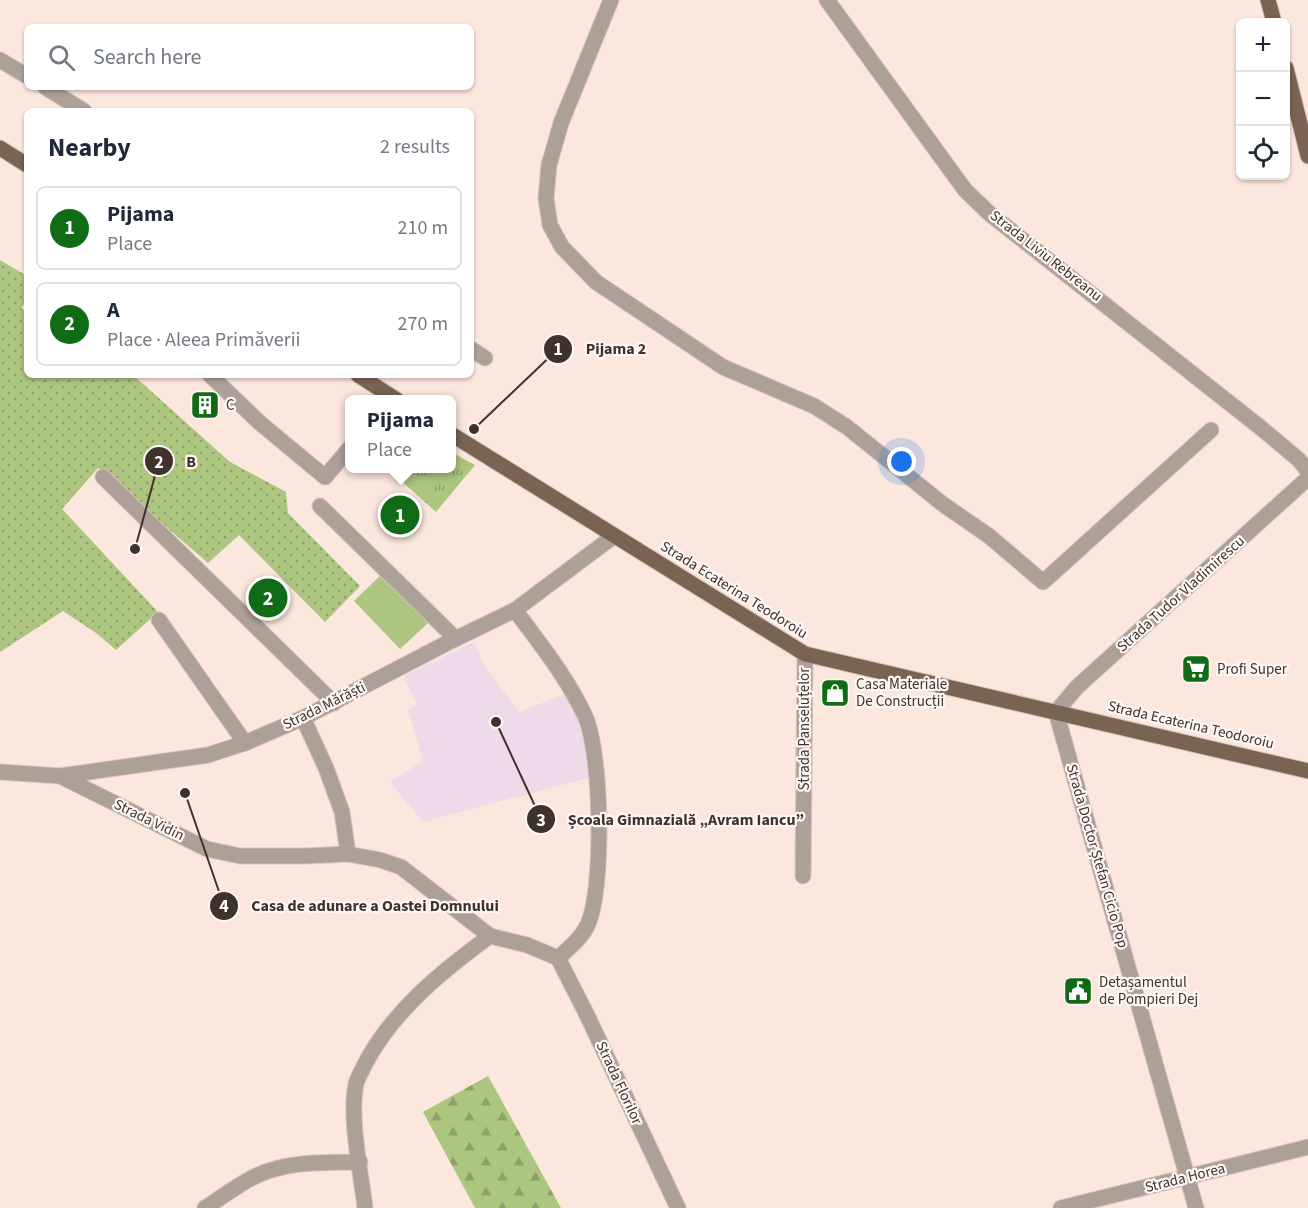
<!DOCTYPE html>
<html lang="en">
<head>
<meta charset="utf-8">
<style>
	:root { --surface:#fff; --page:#f6f6f7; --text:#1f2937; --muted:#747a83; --line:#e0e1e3; --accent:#0f6b15 }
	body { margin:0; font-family:"Source Sans 3",sans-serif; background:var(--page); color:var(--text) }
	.controls { position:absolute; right:18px; top:18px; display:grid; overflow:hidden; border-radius:9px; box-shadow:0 2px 4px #0004 }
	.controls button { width:54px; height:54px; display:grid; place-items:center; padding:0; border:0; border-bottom:2px solid var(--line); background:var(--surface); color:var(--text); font:30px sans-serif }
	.you { position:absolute; left:902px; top:462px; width:21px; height:21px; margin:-15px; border:4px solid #fff; border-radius:50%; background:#1a73e8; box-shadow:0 0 0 9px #1a73e833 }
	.badge { display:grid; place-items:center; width:39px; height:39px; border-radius:50%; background:var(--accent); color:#fff; font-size:20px; font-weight:700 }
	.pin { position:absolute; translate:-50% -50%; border:3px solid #fff; box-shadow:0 2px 6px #0006 }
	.popup { position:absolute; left:345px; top:395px; width:111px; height:78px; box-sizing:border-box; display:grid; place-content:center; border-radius:9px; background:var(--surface); filter:drop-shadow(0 2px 4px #0005); font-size:20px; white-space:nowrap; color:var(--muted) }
	.popup b { font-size:22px; color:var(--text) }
	.popup::after { content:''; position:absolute; left:50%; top:100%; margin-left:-12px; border:12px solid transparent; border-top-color:var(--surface) }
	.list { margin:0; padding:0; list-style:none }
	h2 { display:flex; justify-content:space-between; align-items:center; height:78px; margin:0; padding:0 24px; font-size:26px }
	h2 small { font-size:20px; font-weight:400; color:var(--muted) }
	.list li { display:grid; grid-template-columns:39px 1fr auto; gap:18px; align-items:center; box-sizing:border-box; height:84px; margin:0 12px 12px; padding:0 12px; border:2px solid var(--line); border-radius:9px }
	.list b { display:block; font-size:22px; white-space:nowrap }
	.list p { margin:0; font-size:20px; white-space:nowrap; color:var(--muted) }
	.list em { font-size:20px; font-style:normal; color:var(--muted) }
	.icon { flex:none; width:33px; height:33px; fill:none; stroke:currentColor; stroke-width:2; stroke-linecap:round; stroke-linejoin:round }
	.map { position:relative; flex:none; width:1308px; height:1208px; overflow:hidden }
	.search { position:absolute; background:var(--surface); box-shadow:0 2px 4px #0004; left:24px; top:24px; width:450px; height:66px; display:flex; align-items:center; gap:15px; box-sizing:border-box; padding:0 21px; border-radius:9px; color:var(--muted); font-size:22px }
	.panel { position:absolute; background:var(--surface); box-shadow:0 2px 4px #0004; left:24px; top:108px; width:450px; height:270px; border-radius:9px }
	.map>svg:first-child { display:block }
</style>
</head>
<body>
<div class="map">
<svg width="1308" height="1208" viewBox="0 0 1308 1208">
	<defs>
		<pattern id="grass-tufts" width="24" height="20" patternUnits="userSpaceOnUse" patternTransform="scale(1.5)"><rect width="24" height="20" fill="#acc57f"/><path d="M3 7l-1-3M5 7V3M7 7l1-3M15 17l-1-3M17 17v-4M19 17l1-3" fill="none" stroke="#8da168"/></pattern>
		<pattern id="forest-firs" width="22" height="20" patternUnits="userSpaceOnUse" patternTransform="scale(1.5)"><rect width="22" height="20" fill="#acc57f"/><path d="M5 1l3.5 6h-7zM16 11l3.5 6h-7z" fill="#8da168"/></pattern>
		<pattern id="park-dots" width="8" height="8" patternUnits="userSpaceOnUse" patternTransform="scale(1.5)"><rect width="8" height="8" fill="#acc57f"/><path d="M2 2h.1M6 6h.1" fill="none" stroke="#8da168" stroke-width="1.8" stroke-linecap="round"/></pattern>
	</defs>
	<rect width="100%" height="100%" fill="#fbe7dd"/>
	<path fill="#efdae9" d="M475 641 483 664 519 712 565 694 585 733 592 777 423 822 390 782 423 761 408 710 417 705 404 676Z"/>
	<path fill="url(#grass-tufts)" d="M451 452 475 465 436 512 388 469 451 468Z"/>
	<path fill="url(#forest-firs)" d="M488 1076 561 1208H475L423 1112Z"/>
	<path fill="url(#park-dots)" d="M0 260 27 276V300L21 308 27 312V375H133L230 462 286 492 288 513 360 586 325 622 239 535 208 563 98 468 62 509 158 612 116 650 96 633 63 611 0 652Z"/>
	<path fill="#acc57f" d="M383 573 429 622 400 649 354 601Z"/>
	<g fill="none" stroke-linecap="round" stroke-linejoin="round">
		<g stroke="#d5c3ba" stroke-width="17">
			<g id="minor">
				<path d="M611 0 561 123 549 165 546 198 550 225 562 247 596 282 723 367 814 406 847 427 944 505 989 536 1043 582 1211 430"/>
				<path d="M827 0 965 190 990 214 1261 428 1298 459 1308 471"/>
				<path d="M0 60 27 76"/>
				<path d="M45 87 84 111"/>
				<path d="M471 349 485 358"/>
				<path d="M210 375 260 423 325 477 349 449"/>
				<path d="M103 477 334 703"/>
				<path d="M320 506 455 638"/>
				<path d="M515 610C540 644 567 677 585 716 602 753 604 888 588 924 582 938 569 948 558 958"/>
				<path d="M159 620 245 743"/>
				<path d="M303 718 326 768 342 812 348 854"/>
				<path d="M0 772 60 776 208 755 245 743 303 718 447 643 515 610 614 536"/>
				<path d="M60 776 207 849 240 856H306L348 854 380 860 401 867 490 936 527 945 558 958"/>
				<path d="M803 876 805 654"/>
				<path d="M558 958 587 1015 678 1208"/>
				<path d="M205 1208C227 1194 250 1175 275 1169 302 1161 332 1163 360 1162"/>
				<path d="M365 1208C361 1172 349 1119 356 1084 357 1079 361 1073 363 1068 390 1013 442 971 490 936"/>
				<path d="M1061 1208 1308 1147"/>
				<path d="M1196 1208 1056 712 1077 687 1308 478"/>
			</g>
		</g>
		<g stroke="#d5c3ba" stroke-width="17">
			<g id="major">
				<path d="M1268 0 1274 22"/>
				<path d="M1286 68 1308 156"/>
				<path d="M0 148 27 165"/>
				<path d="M358 375 397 400"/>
				<path d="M451 434 805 654 1308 771"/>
			</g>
		</g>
		<use href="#minor" stroke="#ada098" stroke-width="15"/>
		<use href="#major" stroke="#796353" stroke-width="15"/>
	</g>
	<defs>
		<g id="building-square" transform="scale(1.5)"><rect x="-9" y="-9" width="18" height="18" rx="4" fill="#0f6b15" stroke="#fef7f4"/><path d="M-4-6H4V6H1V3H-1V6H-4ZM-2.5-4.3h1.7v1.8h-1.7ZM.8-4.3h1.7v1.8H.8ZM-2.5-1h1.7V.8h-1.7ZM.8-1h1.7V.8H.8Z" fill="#fff"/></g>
		<g id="supermarket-square" transform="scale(1.5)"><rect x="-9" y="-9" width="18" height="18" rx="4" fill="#0f6b15" stroke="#fef7f4"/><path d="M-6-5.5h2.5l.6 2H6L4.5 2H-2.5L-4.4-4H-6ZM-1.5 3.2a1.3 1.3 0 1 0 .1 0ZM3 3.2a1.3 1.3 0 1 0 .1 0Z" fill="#fff"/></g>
		<g id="shop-square" transform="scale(1.5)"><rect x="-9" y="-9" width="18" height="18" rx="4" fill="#0f6b15" stroke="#fef7f4"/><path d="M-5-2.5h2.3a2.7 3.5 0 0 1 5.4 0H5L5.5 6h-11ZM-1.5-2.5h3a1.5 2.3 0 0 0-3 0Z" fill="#fff"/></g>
		<g id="civic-square" transform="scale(1.5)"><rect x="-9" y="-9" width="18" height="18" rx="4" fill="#0f6b15" stroke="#fef7f4"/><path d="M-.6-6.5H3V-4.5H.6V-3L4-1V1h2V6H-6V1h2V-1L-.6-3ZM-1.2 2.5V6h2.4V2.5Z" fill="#fff"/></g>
	</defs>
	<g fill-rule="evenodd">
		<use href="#building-square" x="205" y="405"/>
		<use href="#supermarket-square" x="1196" y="669"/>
		<use href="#shop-square" x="835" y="693"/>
		<use href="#civic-square" x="1078" y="991"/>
	</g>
	<g text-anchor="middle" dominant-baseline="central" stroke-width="4.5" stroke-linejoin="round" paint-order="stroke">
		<g font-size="15" fill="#3f322c" stroke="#fef7f4">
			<text transform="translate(1046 256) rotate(38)">Strada Liviu Rebreanu</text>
			<text transform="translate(734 590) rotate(32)">Strada Ecaterina Teodoroiu</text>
			<text transform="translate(1181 594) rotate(-42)">Strada Tudor Vladimirescu</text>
			<text transform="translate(324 706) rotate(-26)">Strada Mărăști</text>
			<text transform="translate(1191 725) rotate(13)">Strada Ecaterina Teodoroiu</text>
			<text transform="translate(804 729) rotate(-90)">Strada Panseluțelor</text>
			<text transform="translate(149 820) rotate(26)">Strada Vidin</text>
			<text transform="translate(1097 856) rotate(74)">Strada Doctor Ștefan Cicio Pop</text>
			<text transform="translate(619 1083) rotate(65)">Strada Florilor</text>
			<text transform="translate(1185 1178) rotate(-14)">Strada Horea</text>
		</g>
		<g font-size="15" fill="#3f322c" stroke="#fef7f4" text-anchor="start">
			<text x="226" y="405">C</text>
			<text x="1217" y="669">Profi Super</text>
			<text x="856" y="684">Casa Materiale<tspan x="856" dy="17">De Construcții</tspan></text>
			<text x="1099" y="982">Detașamentul<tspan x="1099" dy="17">de Pompieri Dej</tspan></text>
		</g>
	</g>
	<path fill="none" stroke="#3f322c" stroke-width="2" d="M474 429L558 349M135 549L159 461M496 722L541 819M185 793L224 906"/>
	<g fill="#3f322c" stroke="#fef7f4" stroke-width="2">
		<circle cx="474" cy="429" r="6"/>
		<circle cx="135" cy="549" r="6"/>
		<circle cx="496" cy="722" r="6"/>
		<circle cx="185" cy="793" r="6"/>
		<circle cx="558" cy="349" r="15"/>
		<circle cx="159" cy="461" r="15"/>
		<circle cx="541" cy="819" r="15"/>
		<circle cx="224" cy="906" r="15"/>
	</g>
	<g font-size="18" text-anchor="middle" font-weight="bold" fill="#fff">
		<text x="558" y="355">1</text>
		<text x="159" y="468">2</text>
		<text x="541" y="826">3</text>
		<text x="224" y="912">4</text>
	</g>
	<g font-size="16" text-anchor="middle" font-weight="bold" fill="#3f322c" stroke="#fef7f4" stroke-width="4.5" stroke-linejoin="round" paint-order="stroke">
		<text x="616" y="354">Pijama 2</text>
		<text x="191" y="467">B</text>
		<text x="686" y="825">Școala Gimnazială „Avram Iancu”</text>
		<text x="375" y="911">Casa de adunare a Oastei Domnului</text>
	</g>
</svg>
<div class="controls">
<button>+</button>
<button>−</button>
<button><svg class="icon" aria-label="locate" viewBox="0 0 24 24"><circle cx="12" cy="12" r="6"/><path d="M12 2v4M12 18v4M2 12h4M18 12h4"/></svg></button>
</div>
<div class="you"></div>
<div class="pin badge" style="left:400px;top:515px">1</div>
<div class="popup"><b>Pijama</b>Place</div>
<div class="pin badge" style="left:268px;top:598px">2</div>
<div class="search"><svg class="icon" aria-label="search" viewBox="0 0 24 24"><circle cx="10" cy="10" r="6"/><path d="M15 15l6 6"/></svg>Search here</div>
<section class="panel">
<h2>Nearby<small>2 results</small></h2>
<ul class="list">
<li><span class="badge">1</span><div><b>Pijama</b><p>Place</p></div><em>210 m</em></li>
<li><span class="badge">2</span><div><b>A</b><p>Place · Aleea Primăverii</p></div><em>270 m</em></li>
</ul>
</section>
</div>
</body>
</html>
